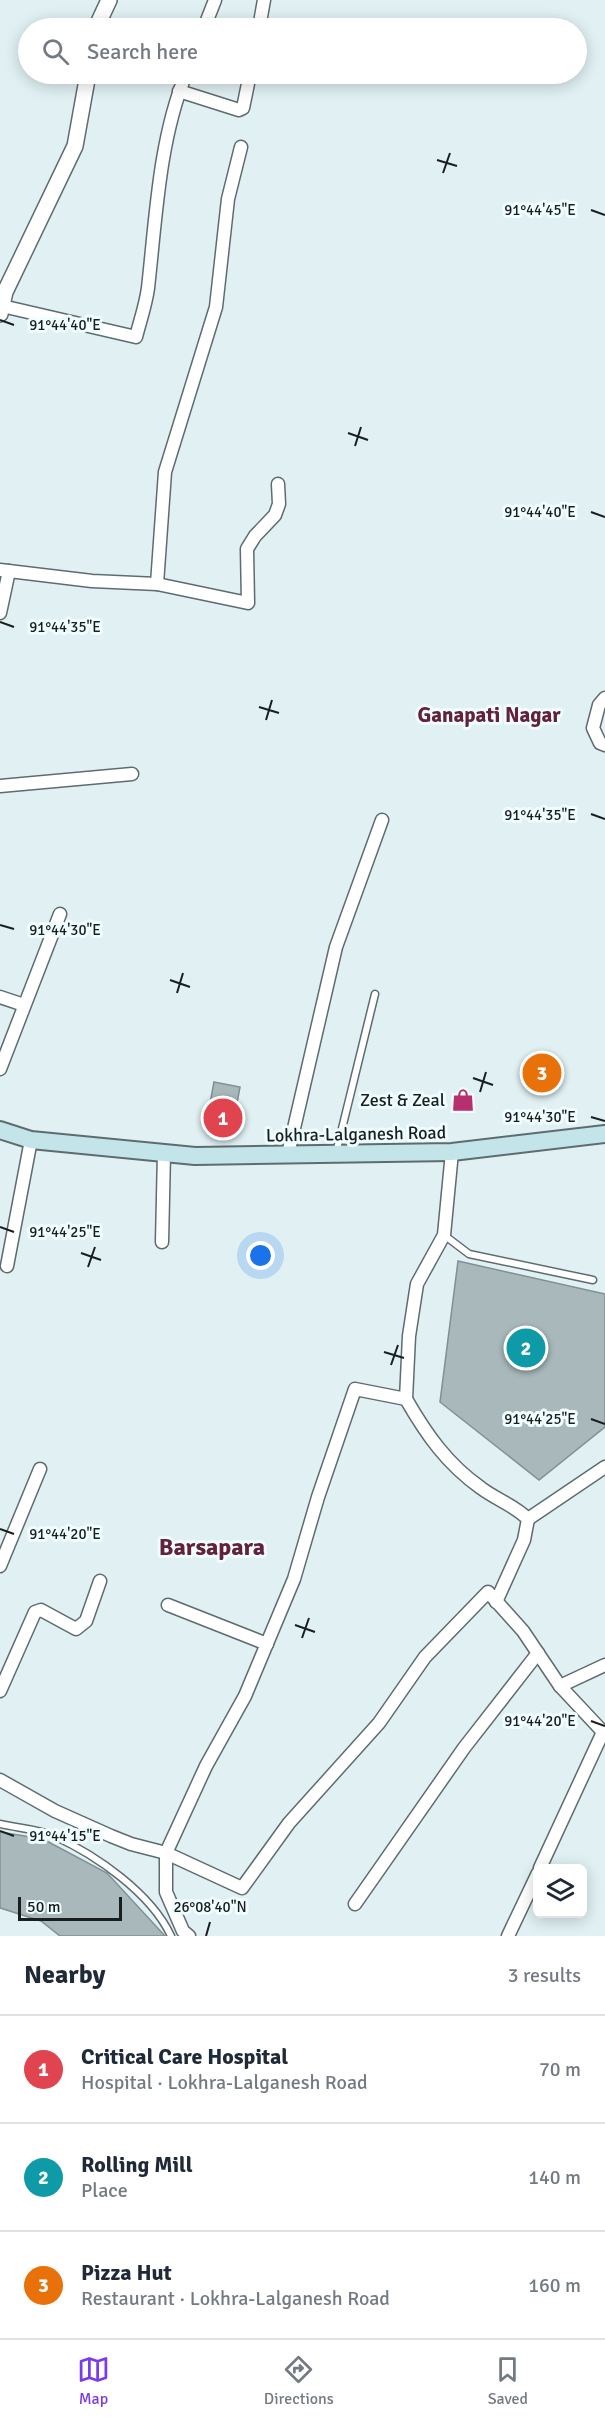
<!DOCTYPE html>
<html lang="en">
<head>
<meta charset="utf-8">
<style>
	:root { --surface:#fff; --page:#f2f2f3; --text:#1f2937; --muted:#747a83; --line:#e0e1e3; --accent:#7c3aed }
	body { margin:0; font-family:Signika,sans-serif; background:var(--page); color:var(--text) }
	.controls { position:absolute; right:18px; bottom:18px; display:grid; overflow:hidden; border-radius:9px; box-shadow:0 3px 15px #0003 }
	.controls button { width:54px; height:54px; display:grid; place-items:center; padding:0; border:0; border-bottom:2px solid var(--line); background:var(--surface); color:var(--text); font:30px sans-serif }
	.scale { position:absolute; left:18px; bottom:15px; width:104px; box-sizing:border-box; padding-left:6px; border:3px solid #191e1f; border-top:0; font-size:16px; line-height:21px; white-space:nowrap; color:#191e1f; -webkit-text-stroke:4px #f0fdff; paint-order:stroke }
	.you { position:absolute; left:261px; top:1256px; width:21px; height:21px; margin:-15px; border:4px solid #fff; border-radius:50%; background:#1a73e8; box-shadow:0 0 0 9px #1a73e833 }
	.badge { display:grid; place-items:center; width:39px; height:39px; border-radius:50%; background:var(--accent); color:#fff; font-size:20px; font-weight:700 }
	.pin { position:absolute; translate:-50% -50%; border:3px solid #fff; box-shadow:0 2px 6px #0006 }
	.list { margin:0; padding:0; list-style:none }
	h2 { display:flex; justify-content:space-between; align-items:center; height:78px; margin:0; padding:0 24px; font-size:26px }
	h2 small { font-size:20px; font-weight:400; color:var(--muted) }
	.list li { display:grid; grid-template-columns:39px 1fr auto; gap:18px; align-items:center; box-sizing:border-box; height:108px; padding:0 24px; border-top:2px solid var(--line) }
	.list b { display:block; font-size:22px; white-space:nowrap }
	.list p { margin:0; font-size:20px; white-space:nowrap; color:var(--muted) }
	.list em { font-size:20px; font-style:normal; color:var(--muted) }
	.icon { flex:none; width:33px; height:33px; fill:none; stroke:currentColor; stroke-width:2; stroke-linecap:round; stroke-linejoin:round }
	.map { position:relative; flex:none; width:605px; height:1936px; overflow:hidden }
	.search { position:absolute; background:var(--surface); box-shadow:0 3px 15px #0003; left:18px; right:18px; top:18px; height:66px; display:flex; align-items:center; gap:15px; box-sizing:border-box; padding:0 21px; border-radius:33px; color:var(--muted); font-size:22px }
	.sheet { height:402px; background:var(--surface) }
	nav { display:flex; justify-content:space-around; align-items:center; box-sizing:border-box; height:84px; border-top:2px solid var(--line); background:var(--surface); font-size:16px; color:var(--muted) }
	nav a { display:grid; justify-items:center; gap:3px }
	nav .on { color:var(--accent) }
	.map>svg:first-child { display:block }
</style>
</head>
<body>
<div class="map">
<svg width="605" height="1936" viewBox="0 0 605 1936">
	<rect width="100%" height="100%" fill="#e0f0f3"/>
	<g fill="#a9b9bb" stroke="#819092" stroke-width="1.5">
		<path d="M214 1082 240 1087 231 1135 205 1130Z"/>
		<path d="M458 1261 605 1294V1427L539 1480 440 1402Z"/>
		<path d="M0 1832 43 1839 107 1873 165 1936H60L41 1921 0 1908Z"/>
	</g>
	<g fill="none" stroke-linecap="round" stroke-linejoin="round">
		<g stroke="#5e6c6f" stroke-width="9">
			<g id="service">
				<path d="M336 1153 375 994"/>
				<path d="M444 1235 469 1254 593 1280"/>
				<path d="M0 1824C17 1828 38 1829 54 1836 96 1855 151 1893 171 1936"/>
			</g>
		</g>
		<g stroke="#5e6c6f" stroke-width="15">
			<g id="minor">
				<path d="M204 28 215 0"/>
				<path d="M259 28 264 0"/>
				<path d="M179 91 239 110 243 108 250 74"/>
				<path d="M2 306 136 337C140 321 146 304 148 288 156 217 159 140 186 74"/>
				<path d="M0 570 92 581 157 584 165 472 216 307 228 199 241 147"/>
				<path d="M157 584 248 603 247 549 255 536 275 515 279 504 278 484"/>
				<path d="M0 613 9 571"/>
				<path d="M605 698 599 705 593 728 600 743 605 745"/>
				<path d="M0 786 132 774"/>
				<path d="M0 997 24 1005"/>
				<path d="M0 1069 60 914"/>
				<path d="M288 1154 336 947 382 820"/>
				<path d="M162 1242 164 1153"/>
				<path d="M7 1266 31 1140"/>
				<path d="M406 1399C426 1434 447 1464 481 1488 497 1500 514 1505 528 1519L524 1540 496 1602"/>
				<path d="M528 1519 605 1467"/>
				<path d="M0 1566 40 1469"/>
				<path d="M168 1605 267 1644"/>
				<path d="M560 1686 605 1665"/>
				<path d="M0 1691 35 1612 41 1610 76 1629 86 1621 100 1581"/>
				<path d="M0 1780 55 1811 111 1836 131 1844 166 1853 242 1888 289 1823 379 1723 425 1657 488 1592 523 1631 560 1686 603 1732 540 1868"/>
				<path d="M355 1904 464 1748 538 1653"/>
				<path d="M189 1936 183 1931 166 1892V1853L206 1766 245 1696 294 1579 318 1497 355 1389 406 1399 409 1336 417 1284 444 1235 452 1152"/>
				<path d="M508 1936 538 1873"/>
			</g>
		</g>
		<g stroke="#5e6c6f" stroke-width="18">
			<g id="tertiary">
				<path d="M96 28 109 0"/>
				<path d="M0 314 5 292 75 146 88 74"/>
			</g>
		</g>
		<g stroke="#5e6c6f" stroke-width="20">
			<path id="secondary" d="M0 1130 31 1140 195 1156 452 1152 605 1134"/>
		</g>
		<use href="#service" stroke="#fff" stroke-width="6"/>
		<use href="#minor" stroke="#fff" stroke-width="12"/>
		<use href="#tertiary" stroke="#fff" stroke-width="15"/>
		<use href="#secondary" stroke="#c3e5ea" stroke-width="16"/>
	</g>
	<path fill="none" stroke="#191e1f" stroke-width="2" d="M437 160 457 166M443 173 450 153M591 210 605 215M0 320 14 325M348 433 368 440M355 446 361 427M591 512 605 517M0 622 14 627M259 707 279 713M266 720 272 700M591 814 605 819M0 925 14 929M170 980 190 987M177 993 183 973M473 1078 493 1085M480 1092 486 1072M591 1117 605 1121M0 1227 14 1232M81 1253 101 1260M88 1267 95 1247M384 1352 404 1358M391 1365 398 1345M591 1419 605 1424M0 1529 14 1534M295 1625 315 1632M302 1638 309 1618M591 1721 605 1726M0 1831 14 1836M206 1936 210 1922"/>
	<defs>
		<g id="shop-bare" transform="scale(1.8)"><path d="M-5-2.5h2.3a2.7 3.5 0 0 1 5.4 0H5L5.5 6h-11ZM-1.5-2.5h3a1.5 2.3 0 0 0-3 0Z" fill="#b82f6d" stroke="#f0fdff" stroke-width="2.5" paint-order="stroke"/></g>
	</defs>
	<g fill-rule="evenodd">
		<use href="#shop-bare" x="463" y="1100"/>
	</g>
	<g text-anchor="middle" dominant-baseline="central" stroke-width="6" stroke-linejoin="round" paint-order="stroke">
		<g font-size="18" fill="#191e1f" stroke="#f0fdff" text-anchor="end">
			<text x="445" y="1100">Zest &amp; Zeal</text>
		</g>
		<g font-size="18" fill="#191e1f" stroke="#f0fdff">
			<text transform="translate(356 1134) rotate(-1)">Lokhra-Lalganesh Road</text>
		</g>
		<g font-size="21" font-weight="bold" fill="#63213c" stroke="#f0fdff">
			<text x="489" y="715">Ganapati Nagar</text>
		</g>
		<g font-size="24" font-weight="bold" fill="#63213c" stroke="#f0fdff">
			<text x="212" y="1547">Barsapara</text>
		</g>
	</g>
	<g font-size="15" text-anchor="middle" fill="#191e1f" stroke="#f0fdff" stroke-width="6" stroke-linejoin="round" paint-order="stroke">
		<text x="540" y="215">91°44'45"E</text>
		<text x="65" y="330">91°44'40"E</text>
		<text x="540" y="517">91°44'40"E</text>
		<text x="65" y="632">91°44'35"E</text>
		<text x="540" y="820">91°44'35"E</text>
		<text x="65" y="935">91°44'30"E</text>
		<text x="540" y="1122">91°44'30"E</text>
		<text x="65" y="1237">91°44'25"E</text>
		<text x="540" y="1424">91°44'25"E</text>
		<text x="65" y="1539">91°44'20"E</text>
		<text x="540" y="1726">91°44'20"E</text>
		<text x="65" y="1841">91°44'15"E</text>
		<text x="210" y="1912">26°08'40"N</text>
	</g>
</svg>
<div class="controls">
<button><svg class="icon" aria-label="layers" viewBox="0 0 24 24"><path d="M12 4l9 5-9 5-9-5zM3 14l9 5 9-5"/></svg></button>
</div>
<div class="scale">50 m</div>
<div class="you"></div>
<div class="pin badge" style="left:223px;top:1118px;background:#e0444e">1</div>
<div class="pin badge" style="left:526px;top:1348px;background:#0f9aa8">2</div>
<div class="pin badge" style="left:542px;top:1073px;background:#e8710a">3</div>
<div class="search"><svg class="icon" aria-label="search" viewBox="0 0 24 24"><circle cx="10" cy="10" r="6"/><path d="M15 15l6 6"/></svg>Search here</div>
</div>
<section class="sheet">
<h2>Nearby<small>3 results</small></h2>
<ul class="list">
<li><span class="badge" style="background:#e0444e">1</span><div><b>Critical Care Hospital</b><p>Hospital · Lokhra-Lalganesh Road</p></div><em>70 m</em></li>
<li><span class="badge" style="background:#0f9aa8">2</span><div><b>Rolling Mill</b><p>Place</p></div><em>140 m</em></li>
<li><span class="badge" style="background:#e8710a">3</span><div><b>Pizza Hut</b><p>Restaurant · Lokhra-Lalganesh Road</p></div><em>160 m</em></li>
</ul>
</section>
<nav>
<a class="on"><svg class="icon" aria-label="map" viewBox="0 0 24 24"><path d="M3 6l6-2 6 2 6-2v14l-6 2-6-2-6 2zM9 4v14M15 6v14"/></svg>Map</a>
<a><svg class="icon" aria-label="directions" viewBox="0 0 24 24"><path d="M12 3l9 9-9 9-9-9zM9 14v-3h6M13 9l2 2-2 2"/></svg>Directions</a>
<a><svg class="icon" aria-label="saved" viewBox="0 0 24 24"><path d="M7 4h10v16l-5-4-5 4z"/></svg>Saved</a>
</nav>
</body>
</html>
